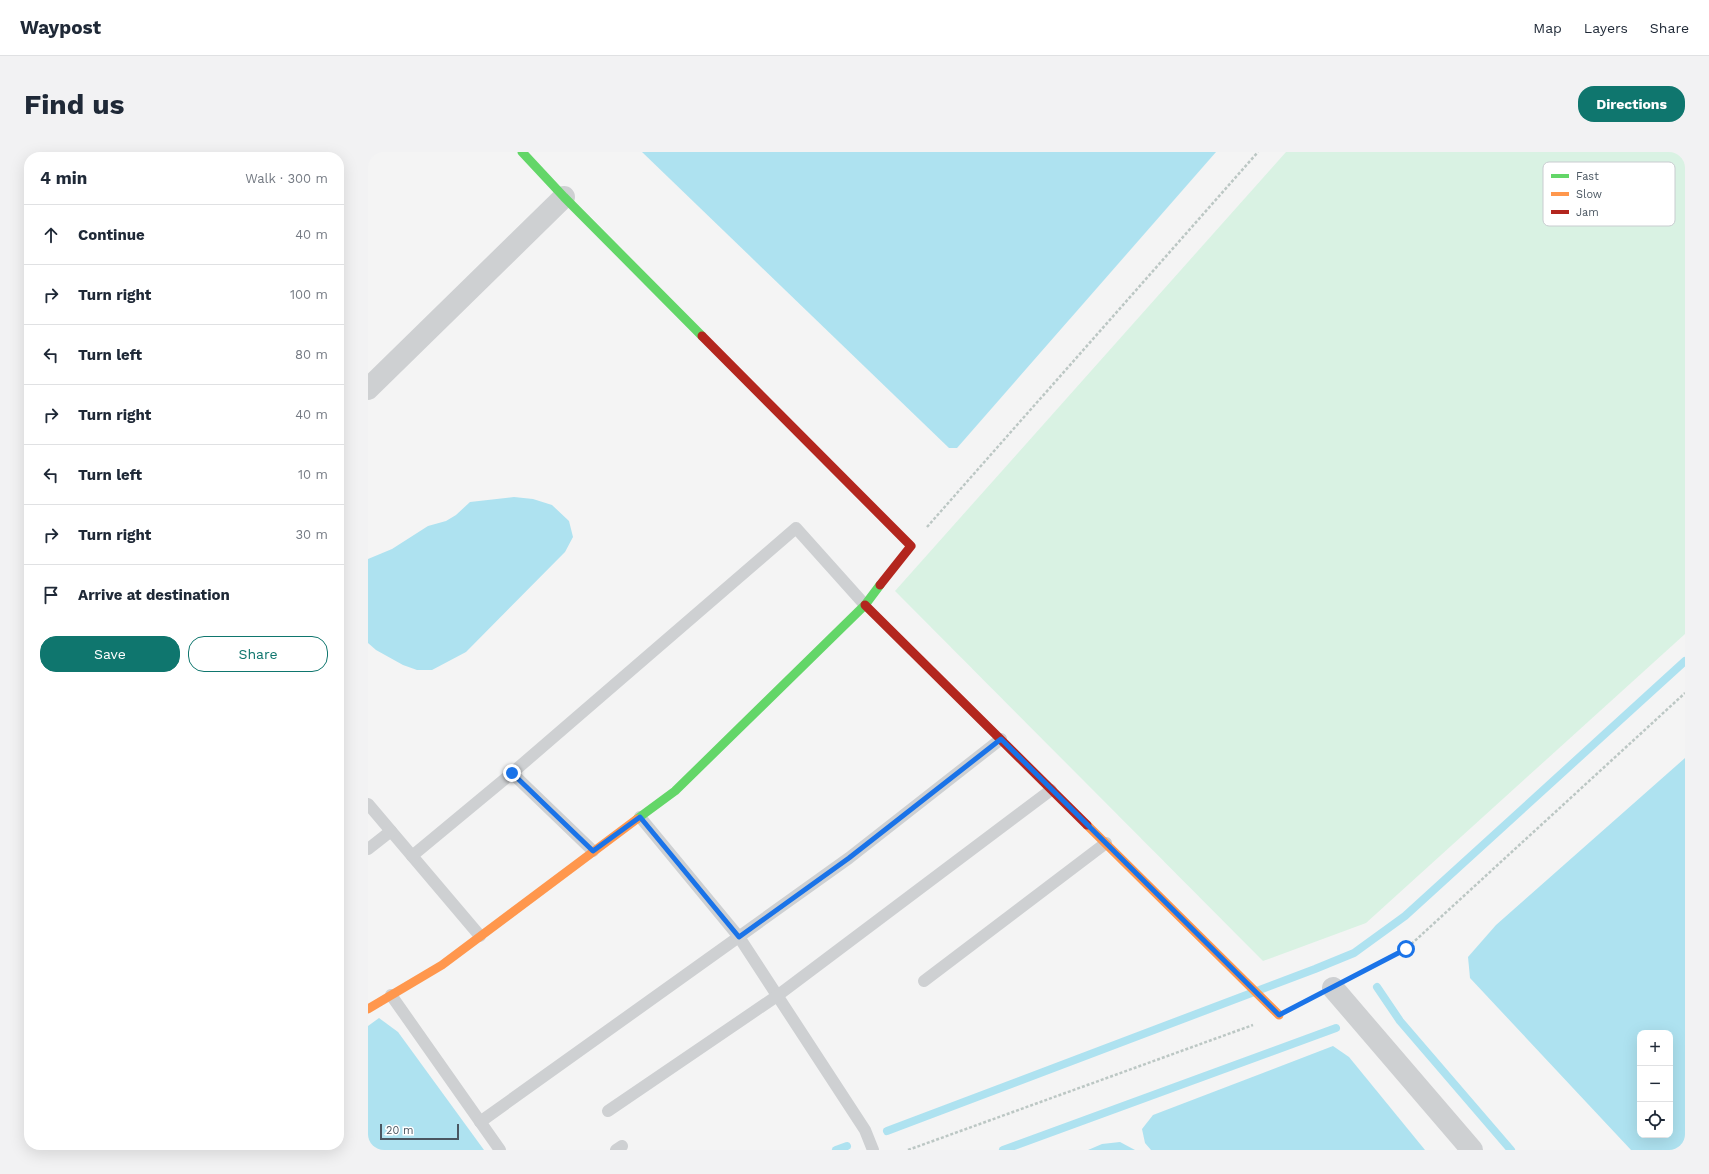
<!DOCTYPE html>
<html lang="en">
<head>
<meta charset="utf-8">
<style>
	:root { --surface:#fff; --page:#f2f2f3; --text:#1f2937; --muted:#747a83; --line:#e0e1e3; --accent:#0f766e }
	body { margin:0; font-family:"Work Sans",sans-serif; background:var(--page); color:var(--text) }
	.controls { position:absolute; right:12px; bottom:12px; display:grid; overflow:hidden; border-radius:8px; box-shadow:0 4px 16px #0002 }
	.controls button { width:36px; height:36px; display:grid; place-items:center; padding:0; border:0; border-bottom:1px solid var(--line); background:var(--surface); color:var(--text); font:20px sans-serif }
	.scale { position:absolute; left:12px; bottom:10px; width:79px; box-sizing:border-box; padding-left:4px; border:2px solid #4a5661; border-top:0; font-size:11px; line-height:14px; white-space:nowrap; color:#4a5661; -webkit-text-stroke:3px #fff; paint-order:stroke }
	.stop { position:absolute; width:12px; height:12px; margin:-9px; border:3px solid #1a73e8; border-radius:50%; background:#fff }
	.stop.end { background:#1a73e8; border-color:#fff; box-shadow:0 1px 4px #0008 }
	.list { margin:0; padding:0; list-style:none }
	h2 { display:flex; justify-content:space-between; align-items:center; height:52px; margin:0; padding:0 16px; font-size:17px }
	h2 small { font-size:13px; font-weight:400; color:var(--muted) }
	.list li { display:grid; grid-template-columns:26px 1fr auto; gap:12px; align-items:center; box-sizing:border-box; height:60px; padding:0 16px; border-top:1px solid var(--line) }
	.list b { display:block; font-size:15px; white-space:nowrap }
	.list em { font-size:13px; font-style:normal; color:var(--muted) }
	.actions { display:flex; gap:8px; padding:12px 16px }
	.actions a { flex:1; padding:9px 0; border:1px solid var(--accent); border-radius:16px; text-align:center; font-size:14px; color:var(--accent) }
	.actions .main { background:var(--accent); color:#fff }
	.icon { flex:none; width:22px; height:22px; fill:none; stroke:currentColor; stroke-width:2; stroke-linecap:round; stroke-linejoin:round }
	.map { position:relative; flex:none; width:1317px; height:998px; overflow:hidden; border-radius:16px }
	header { display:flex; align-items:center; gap:24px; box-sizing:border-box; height:56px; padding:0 20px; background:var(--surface); border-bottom:1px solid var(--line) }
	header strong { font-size:19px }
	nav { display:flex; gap:22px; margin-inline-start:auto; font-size:14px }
	.intro { display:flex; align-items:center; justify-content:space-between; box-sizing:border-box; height:96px; padding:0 24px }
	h1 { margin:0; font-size:28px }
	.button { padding:10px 18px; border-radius:16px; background:var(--accent); color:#fff; font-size:14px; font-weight:700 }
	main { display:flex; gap:24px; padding:0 24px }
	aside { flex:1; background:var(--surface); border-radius:16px; box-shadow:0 4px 16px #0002 }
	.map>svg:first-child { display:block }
</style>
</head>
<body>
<header>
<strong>Waypost</strong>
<nav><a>Map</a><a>Layers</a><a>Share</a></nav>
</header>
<div class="intro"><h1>Find us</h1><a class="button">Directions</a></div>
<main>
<aside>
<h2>4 min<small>Walk · 300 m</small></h2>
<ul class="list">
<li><svg class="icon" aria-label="ahead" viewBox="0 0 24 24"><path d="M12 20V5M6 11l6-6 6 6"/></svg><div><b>Continue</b></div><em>40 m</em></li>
<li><svg class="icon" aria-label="right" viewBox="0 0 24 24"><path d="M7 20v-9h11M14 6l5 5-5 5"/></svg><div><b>Turn right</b></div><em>100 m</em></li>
<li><svg class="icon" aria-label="left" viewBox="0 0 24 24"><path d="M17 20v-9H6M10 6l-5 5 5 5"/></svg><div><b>Turn left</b></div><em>80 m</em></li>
<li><svg class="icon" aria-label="right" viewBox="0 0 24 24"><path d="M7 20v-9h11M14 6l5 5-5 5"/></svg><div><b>Turn right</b></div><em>40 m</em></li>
<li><svg class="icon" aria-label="left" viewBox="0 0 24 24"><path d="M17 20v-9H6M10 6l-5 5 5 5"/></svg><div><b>Turn left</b></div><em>10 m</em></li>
<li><svg class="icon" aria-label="right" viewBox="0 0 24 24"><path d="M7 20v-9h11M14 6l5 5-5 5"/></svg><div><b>Turn right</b></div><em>30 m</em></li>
<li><svg class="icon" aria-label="arrive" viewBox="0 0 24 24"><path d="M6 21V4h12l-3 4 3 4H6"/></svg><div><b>Arrive at destination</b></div></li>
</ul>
<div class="actions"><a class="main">Save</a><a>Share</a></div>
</aside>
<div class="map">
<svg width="1317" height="998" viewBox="0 0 1317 998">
	<rect width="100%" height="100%" fill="#f4f4f4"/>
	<path fill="#d9f2e3" d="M918 0H1317V482L998 771 895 809 527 439Z"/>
	<g fill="#aee2f0" fill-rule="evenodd">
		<path d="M274 0H848L589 296H581Z"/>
		<path d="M146 345 165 347 184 353 201 369 205 385 197 400 98 500 64 518H49L35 513 8 498 0 491V407L24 397 60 374 78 369 88 363 102 350Z"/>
		<path d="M1317 606V998H1263L1102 826 1100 805 1128 773ZM1272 881H1302V983H1272Z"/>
		<path d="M11 866 30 880 116 998H0V874Z"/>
		<path d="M965 894 981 905 1057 998H783L777 991 774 977 785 963Z"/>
		<path d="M752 990 767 998H720L734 992Z"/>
	</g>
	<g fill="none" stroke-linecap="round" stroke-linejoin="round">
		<g stroke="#aee2f0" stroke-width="8">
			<path d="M1009 835 1032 869 1143 998"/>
			<path d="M519 979 947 817 986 801 1037 764 1317 509"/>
			<path d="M468 998 479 994"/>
			<path d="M635 998 968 876"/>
		</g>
		<g stroke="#bcc7c4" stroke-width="2.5" stroke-dasharray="3 2" stroke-linecap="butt">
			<path d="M559 375 890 0"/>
			<path d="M987 824 1038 797 1317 541"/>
			<path d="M932 853 943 847"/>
			<path d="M540 998 885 873"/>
		</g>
		<g stroke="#ced0d2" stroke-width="12">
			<path d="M144 621 428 376 497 453"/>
			<path d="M0 652 112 784"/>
			<path d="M272 665 371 785 497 978 505 998"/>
			<path d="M0 697 23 679"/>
			<path d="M44 704 144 621 225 699"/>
			<path d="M556 829 738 691"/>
			<path d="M23 843 132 998"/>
			<path d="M240 959 409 844 683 638"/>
			<path d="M112 970 481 706 633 587"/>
			<path d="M248 998 254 994"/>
		</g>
		<g stroke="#ced0d2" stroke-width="22">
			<path d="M0 237 196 45"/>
			<path d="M965 836 1104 998"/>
		</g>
		<g stroke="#63d668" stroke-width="9">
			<path d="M154 0 196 45 334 184"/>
			<path d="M269 667 307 639 497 453 512 433"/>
		</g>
		<g stroke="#ff974d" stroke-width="9">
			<path d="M719 673 911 863"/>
			<path d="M0 857 74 813 269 667"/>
		</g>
		<g stroke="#b3261e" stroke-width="9">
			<path d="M334 184 543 394 512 433"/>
			<path d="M497 453 719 673"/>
		</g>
	</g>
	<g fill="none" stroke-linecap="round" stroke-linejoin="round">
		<path stroke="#1a73e8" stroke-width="5" d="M144 621 225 699 272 665 371 785 481 706 633 587 911 863 1038 797"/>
	</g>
	<rect x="1175" y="10" width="132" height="64" rx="6" fill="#fff" stroke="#c9ccd0" stroke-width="1"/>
	<rect x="1183" y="22" width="18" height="4" fill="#63d668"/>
	<rect x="1183" y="40" width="18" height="4" fill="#ff974d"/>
	<rect x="1183" y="58" width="18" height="4" fill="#b3261e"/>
	<g font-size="11" fill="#4a5661">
		<text x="1208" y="28">Fast</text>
		<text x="1208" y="46">Slow</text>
		<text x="1208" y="64">Jam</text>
	</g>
</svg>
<div class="controls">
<button>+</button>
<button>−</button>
<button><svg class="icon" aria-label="locate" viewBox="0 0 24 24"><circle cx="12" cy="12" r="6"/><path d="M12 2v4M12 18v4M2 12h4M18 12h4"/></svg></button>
</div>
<div class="scale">20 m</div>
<div class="stop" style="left:1038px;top:797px"></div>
<div class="stop end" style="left:144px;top:621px"></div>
</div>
</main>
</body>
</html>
